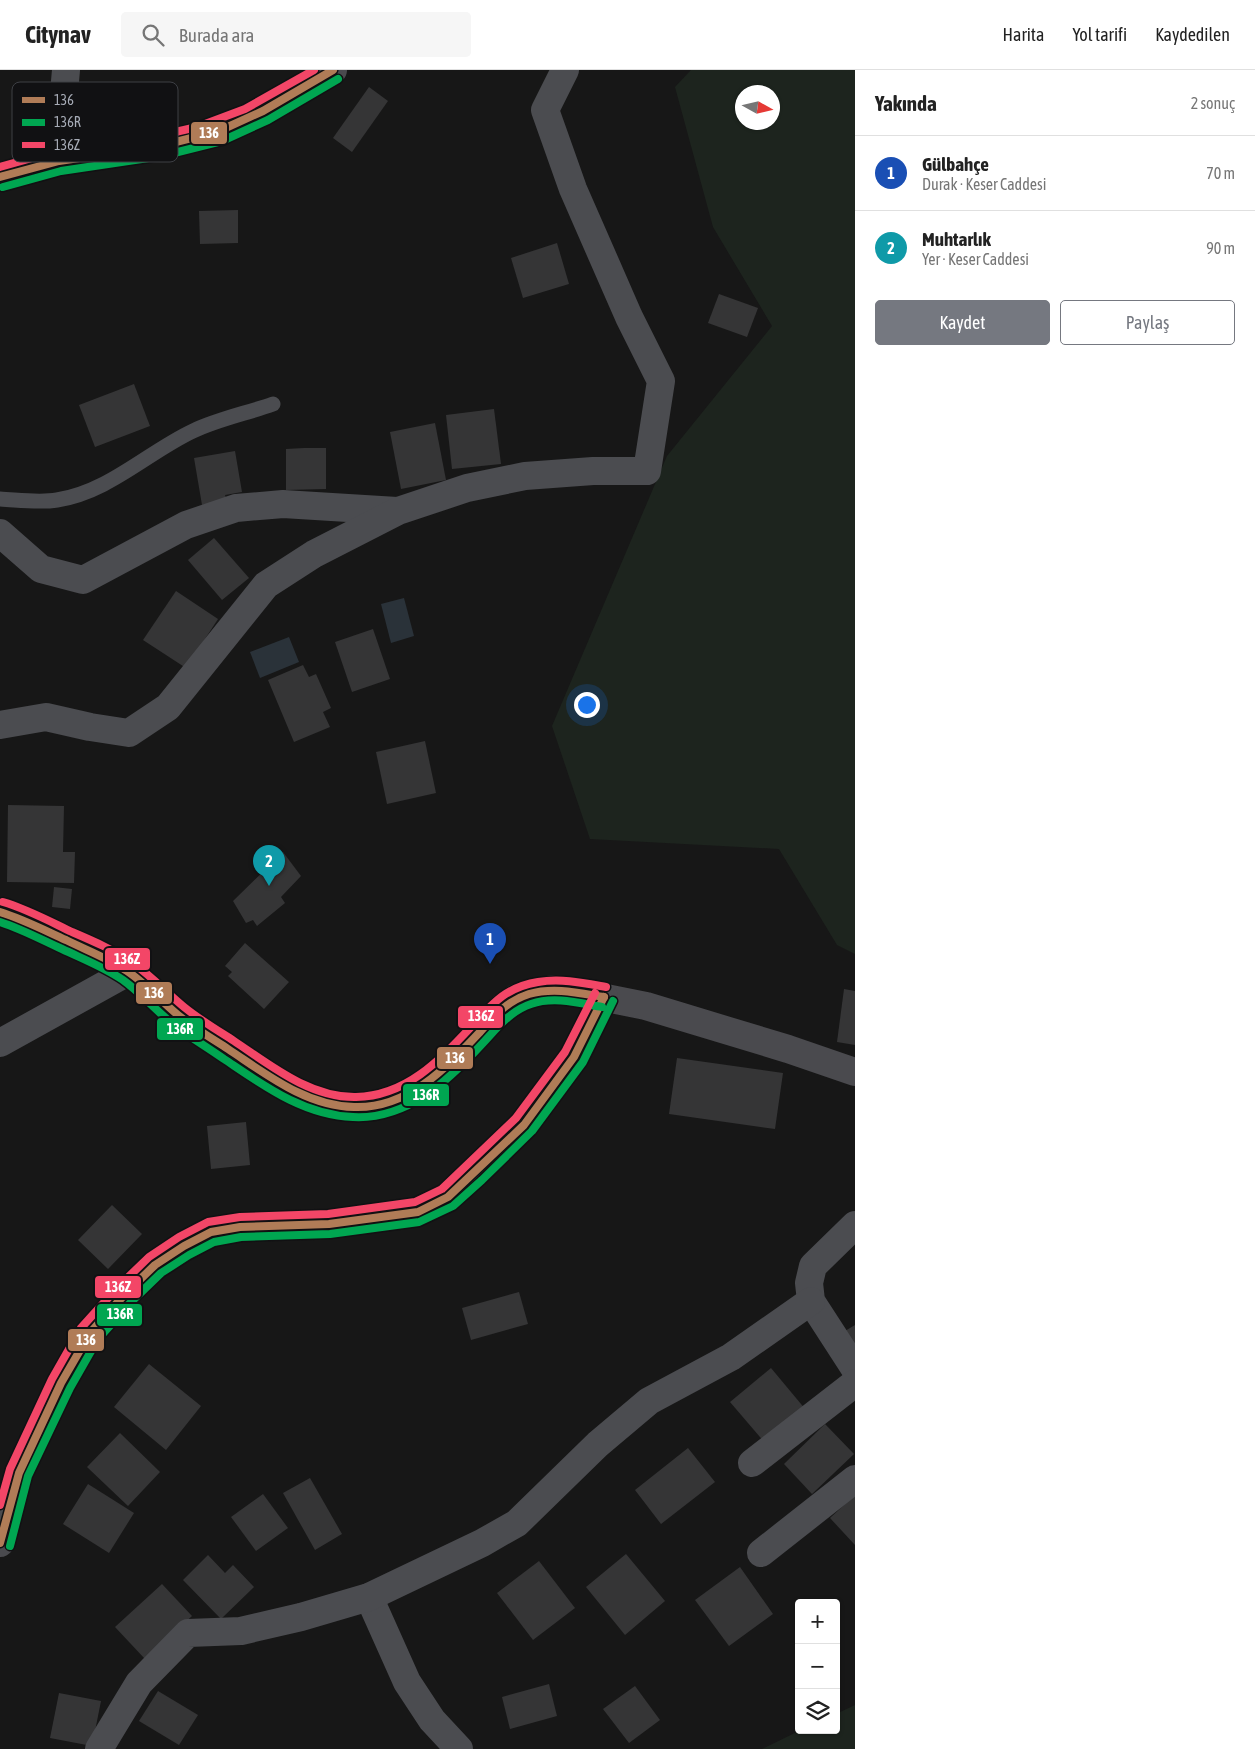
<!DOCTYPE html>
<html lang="tr">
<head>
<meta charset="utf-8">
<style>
	:root { --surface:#fff; --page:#f6f6f6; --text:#222; --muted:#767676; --line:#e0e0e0; --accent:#757880 }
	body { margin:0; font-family:"Asap Condensed",sans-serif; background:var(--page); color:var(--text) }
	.controls { position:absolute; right:15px; bottom:15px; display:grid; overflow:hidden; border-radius:5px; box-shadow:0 1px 4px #0004 }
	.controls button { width:45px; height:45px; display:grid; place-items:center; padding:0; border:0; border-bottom:1px solid var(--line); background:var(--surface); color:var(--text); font:25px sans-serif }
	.compass { position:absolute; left:735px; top:15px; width:45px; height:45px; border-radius:50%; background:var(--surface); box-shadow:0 1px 4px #0004; rotate:98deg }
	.you { position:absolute; left:586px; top:634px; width:18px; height:18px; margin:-12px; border:4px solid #fff; border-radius:50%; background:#1a73e8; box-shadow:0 0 0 8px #1a73e833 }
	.badge { display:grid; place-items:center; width:32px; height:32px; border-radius:50%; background:var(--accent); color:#fff; font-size:16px; font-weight:700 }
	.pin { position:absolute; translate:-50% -41px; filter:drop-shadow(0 1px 2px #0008) }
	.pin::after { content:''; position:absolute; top:26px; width:18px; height:15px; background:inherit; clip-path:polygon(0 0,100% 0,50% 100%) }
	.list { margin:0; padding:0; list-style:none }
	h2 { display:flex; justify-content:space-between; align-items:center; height:65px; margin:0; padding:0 20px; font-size:21px }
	h2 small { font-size:16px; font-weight:400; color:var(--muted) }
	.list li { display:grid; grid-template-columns:32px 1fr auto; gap:15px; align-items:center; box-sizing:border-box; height:75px; padding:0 20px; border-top:1px solid var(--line) }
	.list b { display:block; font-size:19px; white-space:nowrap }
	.list p { margin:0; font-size:16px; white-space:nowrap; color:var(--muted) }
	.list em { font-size:16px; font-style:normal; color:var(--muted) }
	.actions { display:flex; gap:10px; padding:15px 20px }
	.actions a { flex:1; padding:11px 0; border:1px solid var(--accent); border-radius:5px; text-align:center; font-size:18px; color:var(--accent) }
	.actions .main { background:var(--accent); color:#fff }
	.icon { flex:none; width:28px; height:28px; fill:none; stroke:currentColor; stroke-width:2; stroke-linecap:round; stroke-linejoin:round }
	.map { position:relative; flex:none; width:855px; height:1679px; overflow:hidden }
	header { display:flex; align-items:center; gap:30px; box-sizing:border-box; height:70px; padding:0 25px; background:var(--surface); border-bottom:1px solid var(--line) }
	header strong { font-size:24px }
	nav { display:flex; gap:28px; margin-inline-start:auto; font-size:18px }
	.search { width:350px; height:45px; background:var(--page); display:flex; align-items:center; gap:12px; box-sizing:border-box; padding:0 18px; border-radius:5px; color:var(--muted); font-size:19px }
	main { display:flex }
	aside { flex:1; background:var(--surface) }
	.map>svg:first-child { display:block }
</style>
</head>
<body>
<header>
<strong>Citynav</strong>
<div class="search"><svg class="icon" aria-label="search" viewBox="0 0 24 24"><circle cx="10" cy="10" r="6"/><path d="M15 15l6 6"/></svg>Burada ara</div>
<nav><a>Harita</a><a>Yol tarifi</a><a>Kaydedilen</a></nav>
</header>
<main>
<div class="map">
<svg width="855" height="1679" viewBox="0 0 855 1679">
	<rect width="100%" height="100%" fill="#171717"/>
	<g fill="#1d241e" fill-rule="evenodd">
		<path d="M691 0H855V884L837 875 779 779 590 769 552 656 667 386 772 256 713 157 675 17ZM742 22H772V52H742Z"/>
		<path d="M855 1635V1679H762L801 1660H836V1644Z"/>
	</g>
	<g fill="#2a3239">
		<path d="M404 528 414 566 391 573 381 534Z"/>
		<path d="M289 567 299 592 260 608 250 582Z"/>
	</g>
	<g fill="#353536">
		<path d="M369 17 388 31 352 82 333 68Z"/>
		<path d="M238 140V173L200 174 199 141Z"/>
		<path d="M557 173 569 214 523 228 511 188Z"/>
		<path d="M719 224 758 238 747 267 708 253Z"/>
		<path d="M134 314 150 356 95 377 79 335Z"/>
		<path d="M494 339 501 394 452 399 446 345Z"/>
		<path d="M435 353 446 410 401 419 390 362Z"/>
		<path d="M304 378H326V419L286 420V379Z"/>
		<path d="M235 381 242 422 225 425 227 431 202 435 194 388Z"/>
		<path d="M214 468 249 508 222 530 188 490Z"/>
		<path d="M176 521 218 549 186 598 143 570Z"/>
		<path d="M373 559 390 609 352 622 335 572Z"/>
		<path d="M303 595 309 607 316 604 331 638 323 642 330 657 294 672 268 610Z"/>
		<path d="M425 671 436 723 387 734 376 682Z"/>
		<path d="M8 735 64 736 63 782H75L74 813 7 812Z"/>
		<path d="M283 782 301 806 281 827 285 833 257 856 253 850 246 853 233 831Z"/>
		<path d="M54 817 72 819 70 839 52 837Z"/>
		<path d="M245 873 289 912 264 939 228 906 232 902 225 896Z"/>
		<path d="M844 919 855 921V975L837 972Z"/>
		<path d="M677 988 783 1003 775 1059 669 1044Z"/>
		<path d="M246 1052 250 1095 211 1099 207 1056Z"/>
		<path d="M112 1135 142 1164 108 1199 78 1170Z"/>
		<path d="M519 1222 528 1254 471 1270 462 1238Z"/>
		<path d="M855 1255V1278L845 1261Z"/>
		<path d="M149 1294 201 1336 166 1380 114 1337Z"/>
		<path d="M771 1298 806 1340 766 1374 730 1332Z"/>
		<path d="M825 1354 854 1384 812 1424 784 1394Z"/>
		<path d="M120 1363 160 1402 128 1436 87 1397Z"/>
		<path d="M688 1378 715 1412 661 1454 635 1420Z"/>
		<path d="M310 1408 342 1464 315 1480 283 1423Z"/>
		<path d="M88 1414 134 1443 109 1483 63 1454Z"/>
		<path d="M263 1424 288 1458 256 1481 231 1447Z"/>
		<path d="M855 1425V1475L830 1448Z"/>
		<path d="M626 1484 665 1531 625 1565 586 1517Z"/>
		<path d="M208 1485 225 1503 233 1495 254 1517 221 1549 183 1510Z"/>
		<path d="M539 1491 575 1538 533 1570 497 1523Z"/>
		<path d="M740 1497 773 1544 729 1576 695 1530Z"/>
		<path d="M162 1514 192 1546 145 1589 115 1557Z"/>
		<path d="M549 1614 557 1646 510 1659 502 1627Z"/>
		<path d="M635 1616 660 1650 629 1673 603 1639Z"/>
		<path d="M158 1621 198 1645 179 1675 139 1651Z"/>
		<path d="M59 1623 101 1631 92 1676 50 1668Z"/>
	</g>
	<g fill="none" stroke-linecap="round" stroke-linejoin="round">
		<path stroke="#4b4c50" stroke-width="15" d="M0 429C19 430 39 433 57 430 109 422 148 382 193 361 218 349 248 343 273 334"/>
		<g stroke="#4b4c50" stroke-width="28">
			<path d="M58 91 66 0"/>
			<path d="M0 463 41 499 83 510 186 455 236 438 283 434 397 441"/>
			<path d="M0 655 46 647 90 657 129 663 168 637 266 515 314 484 398 441 467 418 525 406 593 401H647L661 311 629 247 573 119 545 40 565 0"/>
			<path d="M0 973 128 902"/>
			<path d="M855 1155 813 1196 809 1213 811 1231 855 1299"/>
			<path d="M752 1393 855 1313"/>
			<path d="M761 1483 855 1409"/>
			<path d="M369 1527 407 1612 432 1650 459 1679"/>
			<path d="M99 1679 139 1613 188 1563 241 1561 301 1547 369 1527 482 1473 517 1453 598 1374 649 1331 731 1287 811 1231"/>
		</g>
		<g stroke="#4a4a4e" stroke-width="28">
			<path d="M0 107C19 101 39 95 59 91 112 81 168 79 219 61 260 46 296 22 333 0"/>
			<path d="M0 842C23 848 45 859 66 870 87 879 108 889 127 901 145 914 161 931 179 946 196 960 216 971 235 984 285 1018 336 1054 399 1029 436 1015 475 966 503 937L516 928 531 923 553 919 576 922 646 936 788 979 855 1002"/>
			<path d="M0 1473 19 1403 61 1313 90 1263 125 1224 155 1195 184 1176 211 1162 240 1157 329 1154 418 1142 448 1127 475 1103 524 1055 574 987 604 927"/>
		</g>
		<g stroke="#111113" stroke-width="11">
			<g id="bus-1">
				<path d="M0 107 59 91 160 76 219 61 263 41 333 0"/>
				<path d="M0 842C23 849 44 860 66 870 86 880 108 888 127 901 145 913 161 931 178 945 194 958 211 968 228 979 266 1004 306 1036 354 1037 407 1039 445 999 479 963 494 946 507 931 529 924 554 917 579 923 604 927"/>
				<path d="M0 1473 19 1403 61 1313 90 1263 125 1224 155 1195 184 1176 211 1162 240 1157 329 1154 418 1142 448 1127 524 1055 574 987 604 927"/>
			</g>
		</g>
		<g stroke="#111113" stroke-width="11">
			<g id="bus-2">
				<path d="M3 117 61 101 162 86 222 71 268 50 338 9"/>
				<path d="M0 852C22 859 42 870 62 879 83 889 104 897 123 910 141 923 156 941 174 955 190 967 207 977 224 989 263 1015 303 1045 353 1047 407 1050 448 1011 482 974 497 958 510 941 531 934 554 926 579 933 602 937"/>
				<path d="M10 1476 28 1406 70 1318 98 1269 132 1231 161 1203 189 1185 214 1172 241 1167 330 1164 419 1152 453 1136 482 1110 532 1061 583 992 613 931"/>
			</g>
		</g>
		<g stroke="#111113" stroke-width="11">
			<g id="bus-3">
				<path d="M0 97 57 81 158 66 197 57 245 39 314 0"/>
				<path d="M3 832C27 839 49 851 72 862 93 871 114 880 133 893 151 906 167 923 184 937 200 950 217 960 234 971 270 995 310 1028 356 1027 406 1026 439 991 471 957 492 934 506 917 538 912 561 908 584 913 606 917"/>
				<path d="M0 1435 10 1399 52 1309 81 1258 118 1217 149 1187 179 1167 208 1152 240 1147 328 1144 415 1132 442 1119 516 1048 565 982 595 923"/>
			</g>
		</g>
		<use href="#bus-1" stroke="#b07c57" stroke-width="8"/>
		<use href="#bus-2" stroke="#00a651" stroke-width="8"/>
		<use href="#bus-3" stroke="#f34667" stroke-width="8"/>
	</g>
	<rect x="12" y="12" width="166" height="80" rx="8" fill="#111113" stroke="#3e4045" stroke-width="1"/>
	<rect x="22" y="27" width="23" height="6" fill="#b07c57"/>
	<rect x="22" y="49" width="23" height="7" fill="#00a651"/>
	<rect x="22" y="72" width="23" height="6" fill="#f34667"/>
	<g font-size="14" fill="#a8adb8">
		<text x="54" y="35">136</text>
		<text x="54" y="57">136R</text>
		<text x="54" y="80">136Z</text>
	</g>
	<g stroke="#111113" stroke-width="2">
		<rect x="190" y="51" width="38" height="24" rx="5" fill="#b07c57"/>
		<rect x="104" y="877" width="47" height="24" rx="5" fill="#f34667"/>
		<rect x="135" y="911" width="38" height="24" rx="5" fill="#b07c57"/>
		<rect x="457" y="935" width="47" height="24" rx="5" fill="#f34667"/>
		<rect x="156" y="947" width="48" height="24" rx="5" fill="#00a651"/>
		<rect x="436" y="976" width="38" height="24" rx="5" fill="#b07c57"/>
		<rect x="402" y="1013" width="48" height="24" rx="5" fill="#00a651"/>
		<rect x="94" y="1205" width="48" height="24" rx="5" fill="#f34667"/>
		<rect x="96" y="1233" width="47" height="24" rx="5" fill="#00a651"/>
		<rect x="67" y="1258" width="38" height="24" rx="5" fill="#b07c57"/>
	</g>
	<g font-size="14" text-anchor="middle" font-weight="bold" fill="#fff">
		<text x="209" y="68">136</text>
		<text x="127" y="894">136Z</text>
		<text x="154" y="928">136</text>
		<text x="481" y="951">136Z</text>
		<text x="180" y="964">136R</text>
		<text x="455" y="993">136</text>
		<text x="426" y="1030">136R</text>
		<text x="118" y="1222">136Z</text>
		<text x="120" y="1249">136R</text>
		<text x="86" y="1275">136</text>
	</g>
</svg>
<div class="controls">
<button>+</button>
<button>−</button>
<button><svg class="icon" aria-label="layers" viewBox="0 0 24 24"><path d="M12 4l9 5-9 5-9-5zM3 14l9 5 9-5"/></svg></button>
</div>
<svg class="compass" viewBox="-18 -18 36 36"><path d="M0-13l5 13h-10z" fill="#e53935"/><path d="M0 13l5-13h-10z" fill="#767676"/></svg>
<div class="you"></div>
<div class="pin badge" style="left:490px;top:894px;background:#1a4fb4">1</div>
<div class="pin badge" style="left:269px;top:816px;background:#0f9aa8">2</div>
</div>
<aside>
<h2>Yakında<small>2 sonuç</small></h2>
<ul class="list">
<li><span class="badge" style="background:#1a4fb4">1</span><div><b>Gülbahçe</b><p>Durak · Keser Caddesi</p></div><em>70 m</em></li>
<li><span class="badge" style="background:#0f9aa8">2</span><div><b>Muhtarlık</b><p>Yer · Keser Caddesi</p></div><em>90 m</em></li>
</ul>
<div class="actions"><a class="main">Kaydet</a><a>Paylaş</a></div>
</aside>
</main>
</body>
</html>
